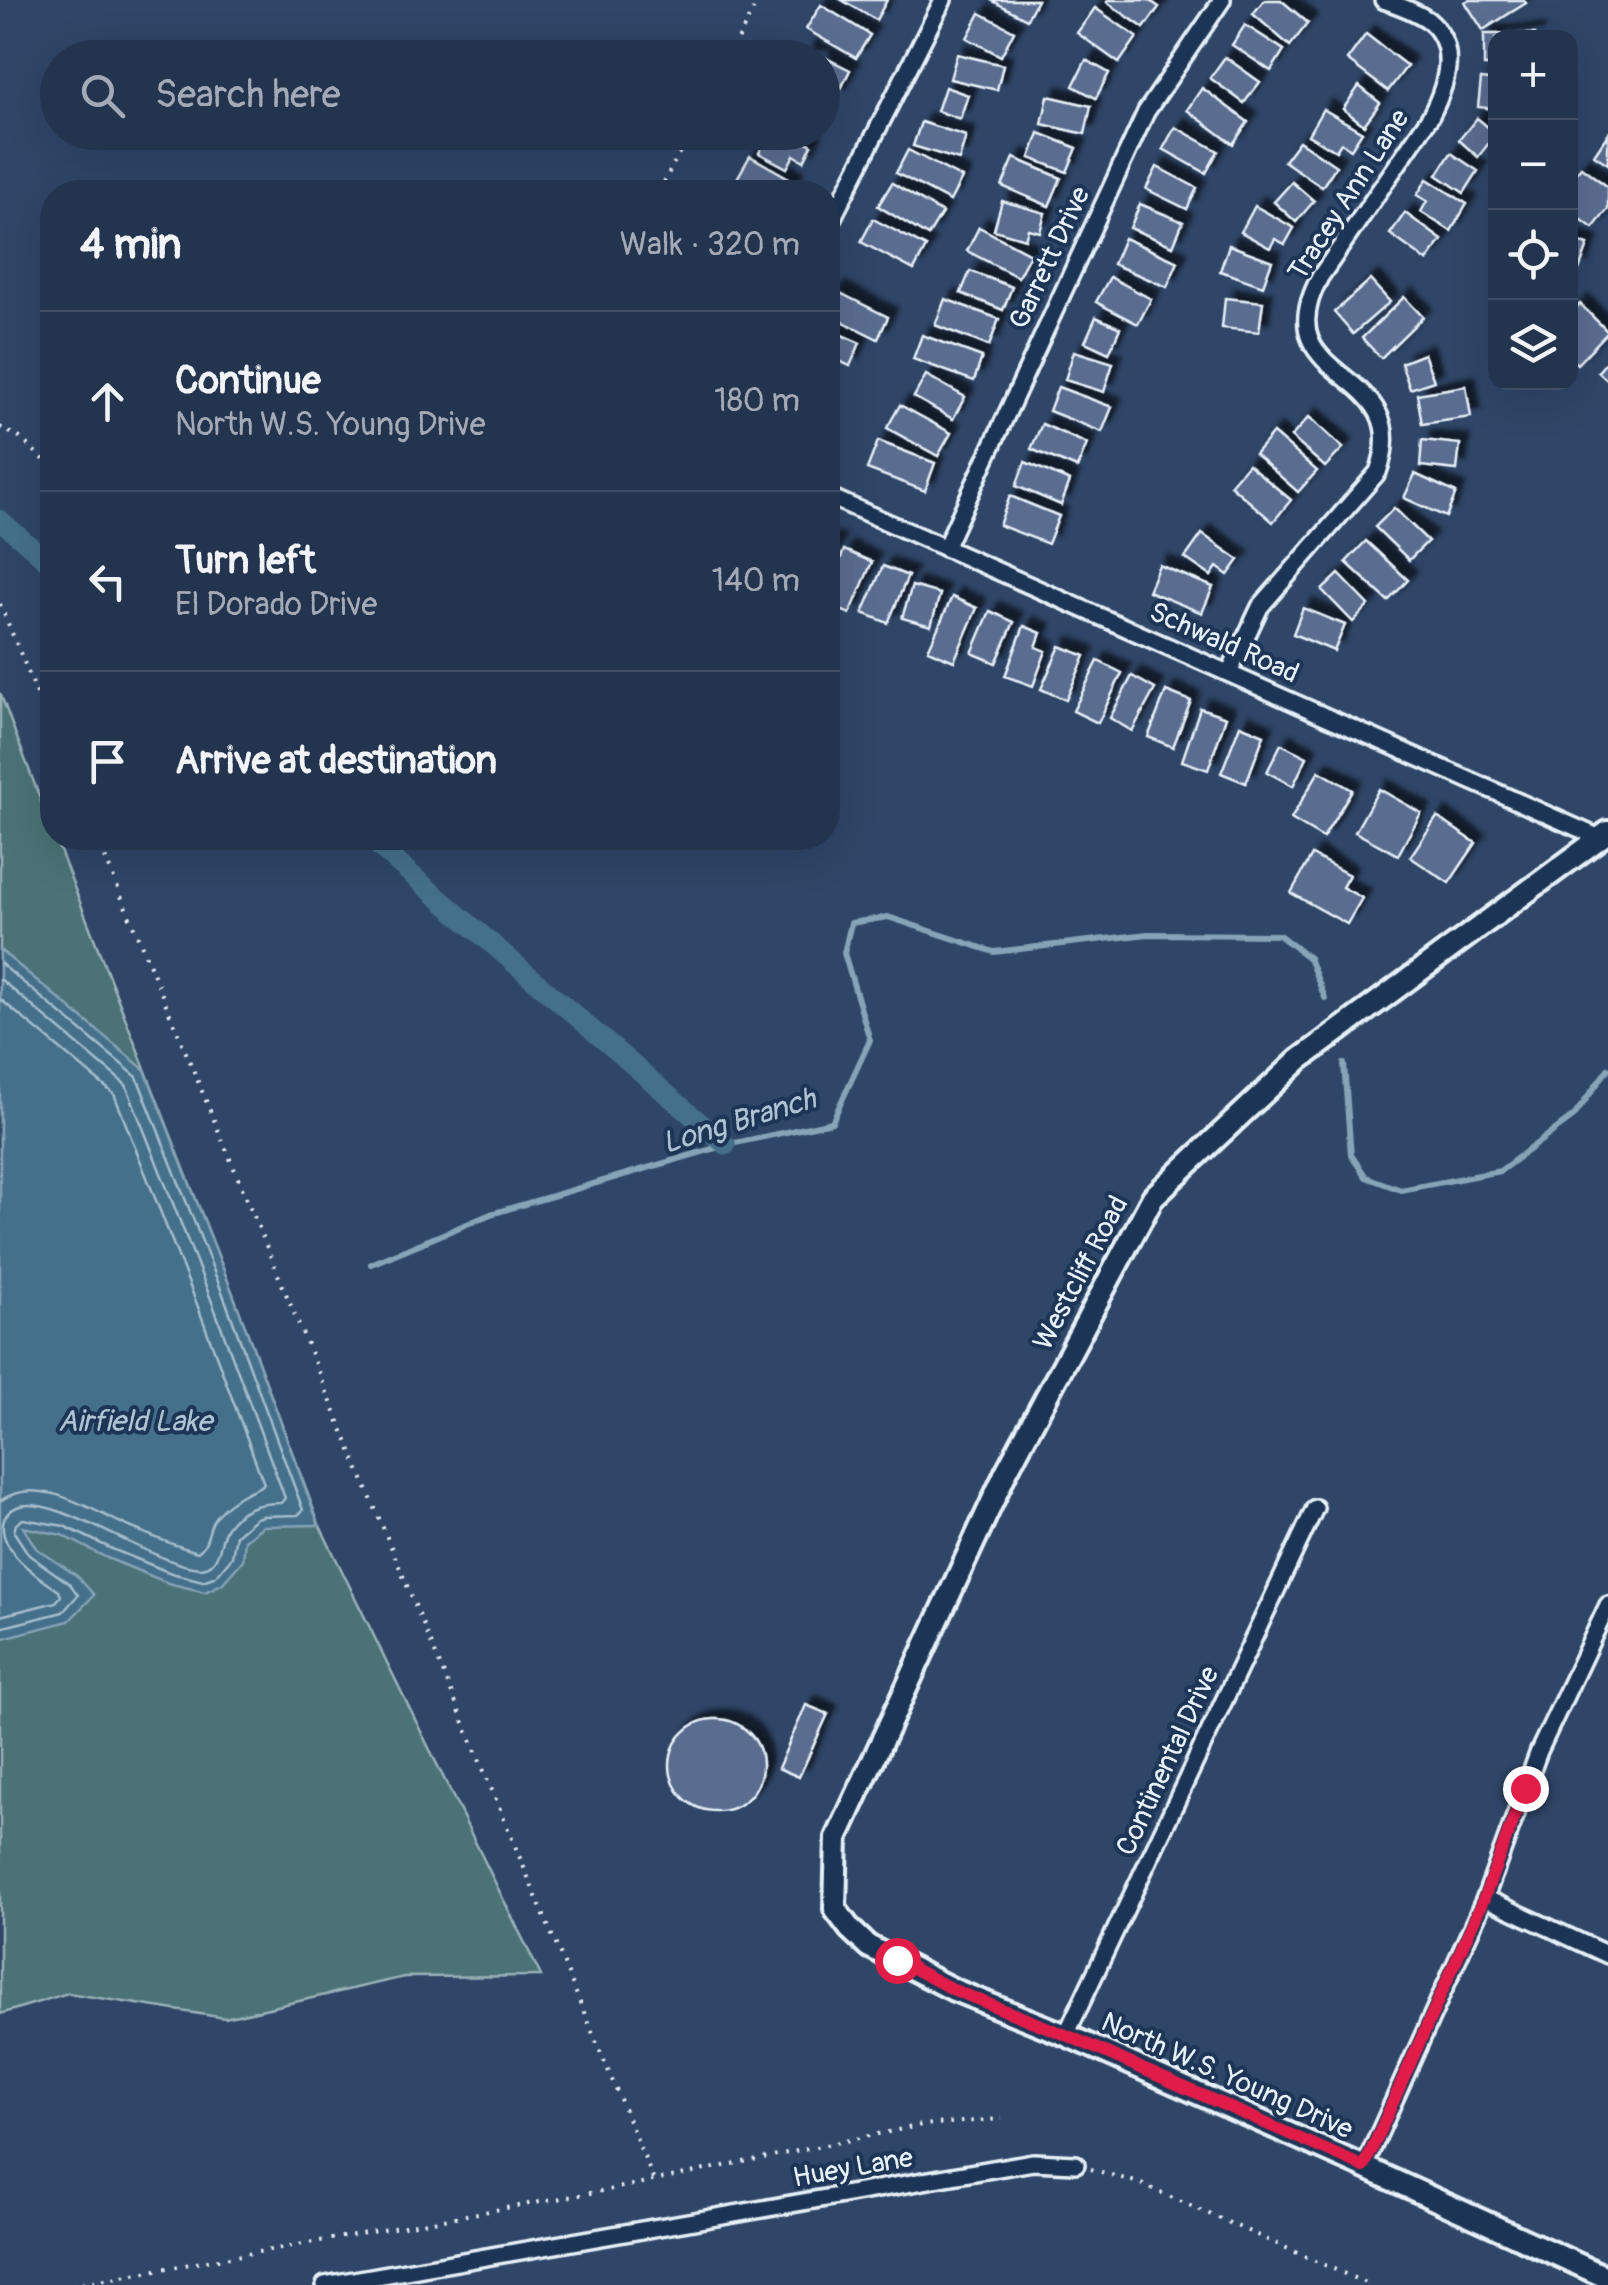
<!DOCTYPE html>
<html lang="en">
<head>
<meta charset="utf-8">
<style>
	:root { --surface:#23344e; --page:#2f3f58; --text:#f1f3f6; --muted:#a3aab6; --line:#404f66 }
	body { margin:0; font-family:Pangolin,sans-serif; background:var(--page); color:var(--text) }
	.controls { position:absolute; right:30px; top:30px; display:grid; overflow:hidden; border-radius:20px; box-shadow:0 10px 40px #0002 }
	.controls button { width:90px; height:90px; display:grid; place-items:center; padding:0; border:0; border-bottom:2px solid var(--line); background:var(--surface); color:var(--text); font:50px sans-serif }
	.stop { position:absolute; width:30px; height:30px; margin:-22px; border:8px solid #e11d48; border-radius:50%; background:#fff }
	.stop.end { background:#e11d48; border-color:#fff; box-shadow:0 2px 10px #0008 }
	.list { margin:0; padding:0; list-style:none }
	h2 { display:flex; justify-content:space-between; align-items:center; height:130px; margin:0; padding:0 40px; font-size:42px }
	h2 small { font-size:32px; font-weight:400; color:var(--muted) }
	.list li { display:grid; grid-template-columns:65px 1fr auto; gap:30px; align-items:center; box-sizing:border-box; height:180px; padding:0 40px; border-top:2px solid var(--line) }
	.list b { display:block; font-size:38px; white-space:nowrap }
	.list p { margin:0; font-size:32px; white-space:nowrap; color:var(--muted) }
	.list em { font-size:32px; font-style:normal; color:var(--muted) }
	.icon { flex:none; width:55px; height:55px; fill:none; stroke:currentColor; stroke-width:2; stroke-linecap:round; stroke-linejoin:round }
	.map { position:relative; flex:none; width:1608px; height:2285px; overflow:hidden }
	.search { position:absolute; background:var(--surface); box-shadow:0 10px 40px #0002; left:40px; top:40px; width:800px; height:110px; display:flex; align-items:center; gap:25px; box-sizing:border-box; padding:0 35px; border-radius:55px; color:var(--muted); font-size:38px }
	.panel { position:absolute; background:var(--surface); box-shadow:0 10px 40px #0002; left:40px; top:180px; width:800px; height:670px; border-radius:40px }
	.map>svg:first-child { display:block }
</style>
</head>
<body>
<div class="map">
<svg width="1608" height="2285" viewBox="0 0 1608 2285">
	<defs>
		<filter id="shadow"><feDropShadow dx="9" dy="-9" stdDeviation="2.5" flood-color="#0009"/></filter>
	</defs>
	<rect width="100%" height="100%" fill="#2f4668"/>
	<filter id="ink" filterUnits="userSpaceOnUse"><feTurbulence type="fractalNoise" baseFrequency=".01" numOctaves="2"/><feDisplacementMap in="SourceGraphic" scale="20" xChannelSelector="R" yChannelSelector="G"/><feConvolveMatrix kernelMatrix="1 2 1 2 8 2 1 2 1" color-interpolation-filters="sRGB"/></filter>
	<g filter="url(#ink)">
		<path fill="#4b7377" stroke="#9ab2b8" stroke-width="2.5" d="M0 693 52 830V838H55L233 1294 319 1524 541 1976 404 1977 225 2018 68 1993 0 2014Z"/>
		<path fill="#446f8b" stroke="#86a3b7" stroke-width="2.5" d="M0 950 145 1070 233 1294 319 1525 263 1526 245 1540 243 1560 222 1584 205 1592 168 1583 107 1558 62 1535 23 1527 36 1548 77 1576 94 1595 69 1621 0 1639Z"/>
		<g fill="none" stroke-linecap="round" stroke-linejoin="round">
			<g stroke="#a6bdcc" stroke-width="2.5">
				<path d="M0 963 137 1077 224 1297 303 1510 298 1515 263 1516 256 1518 236 1535 232 1557 216 1576 203 1581 171 1573 112 1549 64 1526 23 1519 16 1524 14 1532 29 1555 70 1584 78 1595 63 1612 0 1628"/>
				<path d="M0 979 126 1085 212 1302 285 1498 281 1503C259 1503 241 1507 227 1527 219 1538 222 1569 199 1568 154 1565 54 1492 17 1507 10 1510 4 1516 3 1524 0 1553 40 1578 59 1591L61 1596 56 1602 0 1616"/>
				<path d="M0 999 114 1094 198 1307 264 1484C257 1489 250 1490 242 1495 233 1500 223 1508 216 1516 207 1528 210 1543 198 1552 173 1546 149 1535 125 1525 90 1509 37 1474 0 1501"/>
			</g>
			<g stroke="#86a3b7" stroke-width="6">
				<path d="M1344 1064 1351 1155 1366 1177 1401 1190 1500 1171 1574 1116 1608 1069"/>
				<path d="M371 1264 491 1214 726 1145 832 1122 870 1040 844 953 851 923 888 917 994 952 1148 934 1279 935 1309 958 1325 998"/>
			</g>
			<g stroke="#446f8b" stroke-width="20">
				<path d="M0 520 52 565"/>
				<path d="M369 838 726 1145"/>
			</g>
		</g>
		<g fill="#5a6c90" stroke="#e8f1f8" stroke-width="2.5" filter="url(#shadow)">
			<path d="M842 0H887L876 20Z"/>
			<path d="M991 0H1037L1027 19Z"/>
			<path d="M1108 0H1149L1159 7 1144 28 1107 2Z"/>
			<path d="M1264 0H1281L1308 23 1290 46 1253 14Z"/>
			<path d="M1469 0H1524L1526 3 1483 30 1465 2Z"/>
			<path d="M821 5 870 35 856 58 806 29Z"/>
			<path d="M1095 8 1137 37 1119 63 1077 33Z"/>
			<path d="M980 13 1014 31 1001 56 967 38Z"/>
			<path d="M1245 25 1284 50 1271 71 1232 45Z"/>
			<path d="M1366 34 1407 66 1388 91 1347 60Z"/>
			<path d="M1484 34H1535V38H1496V66H1484Z"/>
			<path d="M808 49 850 70 837 97 822 90V58H804Z"/>
			<path d="M957 54 1003 65 997 90 950 79Z"/>
			<path d="M1225 57 1260 82 1244 103 1210 78Z"/>
			<path d="M1086 60 1109 73 1096 98 1073 86Z"/>
			<path d="M1481 79 1496 81V109L1478 107Z"/>
			<path d="M1359 86 1380 103 1364 125 1343 109Z"/>
			<path d="M945 87 968 95 960 119 937 111Z"/>
			<path d="M1202 88 1248 122 1233 144 1187 110Z"/>
			<path d="M1048 96 1091 106 1085 134 1042 124Z"/>
			<path d="M1323 109 1362 132 1351 149 1341 143 1336 151 1308 135Z"/>
			<path d="M1477 118 1496 134 1478 157 1459 140Z"/>
			<path d="M921 122 966 136 959 160 913 146Z"/>
			<path d="M1175 127 1218 151 1206 173 1163 149Z"/>
			<path d="M770 132H788L812 145 804 161 794 155 787 168 759 153Z"/>
			<path d="M1039 133 1077 148 1067 172 1030 158Z"/>
			<path d="M1608 134V164L1594 155Z"/>
			<path d="M1299 141 1336 166 1322 187 1284 161Z"/>
			<path d="M908 150 962 178 950 201 896 173Z"/>
			<path d="M1451 153 1478 171 1464 193 1437 175Z"/>
			<path d="M750 156 794 181 788 192H753L735 182Z"/>
			<path d="M1014 158 1061 178 1049 206 1002 186Z"/>
			<path d="M1157 167 1197 188 1187 209 1146 189Z"/>
			<path d="M1581 167 1608 187V209L1593 228 1570 211V180Z"/>
			<path d="M1427 179 1467 204 1451 231 1421 212 1427 201 1417 195Z"/>
			<path d="M1292 182 1314 201 1296 222 1274 202Z"/>
			<path d="M892 183 942 213 928 236 878 206Z"/>
			<path d="M1002 201 1045 213 1040 232 1028 229 1025 239 994 230Z"/>
			<path d="M1140 204 1183 222 1173 246 1130 228Z"/>
			<path d="M1255 206 1294 228 1285 244 1275 239 1270 248 1241 232Z"/>
			<path d="M1405 213 1442 240 1427 261 1390 234Z"/>
			<path d="M873 219 926 247 914 270 861 242Z"/>
			<path d="M979 227 1030 254 1018 277 967 251Z"/>
			<path d="M1124 238 1178 262 1167 287 1113 264Z"/>
			<path d="M1570 239 1588 245 1579 270 1570 267Z"/>
			<path d="M1229 245 1272 261 1263 286 1220 271Z"/>
			<path d="M970 271 1012 287 1003 310 961 293Z"/>
			<path d="M1110 277 1151 299 1138 324 1096 302Z"/>
			<path d="M1370 280 1390 302 1353 334 1334 312Z"/>
			<path d="M836 291 888 317 878 339 828 314V307Z"/>
			<path d="M1404 297 1423 317 1381 358 1362 338Z"/>
			<path d="M1225 298 1263 302 1259 332 1222 328Z"/>
			<path d="M945 299 999 319 989 346 935 325Z"/>
			<path d="M1580 304 1608 332 1577 364 1570 358V314Z"/>
			<path d="M1096 317 1120 328 1109 353 1085 342Z"/>
			<path d="M828 329 860 343 850 366 828 356Z"/>
			<path d="M922 335 982 357 974 381 913 359Z"/>
			<path d="M1074 351 1113 363 1104 392 1065 380Z"/>
			<path d="M1424 354 1434 381 1410 389 1401 363Z"/>
			<path d="M1608 360V381L1598 372Z"/>
			<path d="M926 375 965 397 953 419 914 397Z"/>
			<path d="M1466 386 1471 417 1422 424 1417 394Z"/>
			<path d="M1058 387 1112 407 1102 432 1049 411Z"/>
			<path d="M900 405 951 433 938 456 887 428Z"/>
			<path d="M1309 417 1343 448 1325 467 1291 437Z"/>
			<path d="M1042 424 1087 444 1077 468 1031 449Z"/>
			<path d="M1273 433 1317 471 1298 492 1255 454Z"/>
			<path d="M1422 440 1460 444 1457 470 1420 466Z"/>
			<path d="M878 441 935 463 925 491 867 469Z"/>
			<path d="M1025 462 1070 481 1061 505 1016 486Z"/>
			<path d="M1248 464 1291 500 1273 522 1230 485Z"/>
			<path d="M1415 474 1456 493 1446 517 1404 498Z"/>
			<path d="M1010 496 1059 516 1048 544 999 525Z"/>
			<path d="M1394 508 1428 541 1409 560 1375 527Z"/>
			<path d="M1202 534 1239 560 1228 575 1217 567 1211 576 1185 558Z"/>
			<path d="M828 541 836 544 828 564Z"/>
			<path d="M1366 541 1408 580 1388 601 1346 562Z"/>
			<path d="M844 550 872 562 850 614 828 605V591Z"/>
			<path d="M1159 565 1213 587 1202 613 1148 591Z"/>
			<path d="M883 566 908 576 888 623 863 613Z"/>
			<path d="M1339 574 1369 605 1353 622 1322 590Z"/>
			<path d="M912 586 940 594 931 626 902 618Z"/>
			<path d="M952 597 977 608 954 661 928 650Z"/>
			<path d="M1303 608 1345 625 1334 651 1293 634Z"/>
			<path d="M990 611 1014 622 996 663 972 653Z"/>
			<path d="M1024 626 1041 633 1036 647 1046 651 1033 686 1005 676Z"/>
			<path d="M1060 646 1085 656 1066 700 1041 689Z"/>
			<path d="M1098 661 1122 673 1098 723 1073 711Z"/>
			<path d="M1132 676 1155 689 1132 731 1110 718Z"/>
			<path d="M1166 691 1191 701 1173 747 1148 737Z"/>
			<path d="M1200 708 1226 717 1208 770 1182 761Z"/>
			<path d="M1240 725 1264 735 1246 783 1221 773Z"/>
			<path d="M1281 744 1307 757 1293 786 1267 772Z"/>
			<path d="M1319 771 1352 790 1323 838 1291 819Z"/>
			<path d="M1379 789 1421 813 1398 855 1355 832Z"/>
			<path d="M1437 817 1476 843 1449 883 1410 857Z"/>
			<path d="M1312 855 1349 875 1342 887 1362 898 1347 924 1291 893Z"/>
			<path d="M806 1705 828 1714 799 1777 778 1768Z"/>
			<circle cx="716" cy="1765" r="46"/>
		</g>
		<g fill="none" stroke-linecap="round" stroke-linejoin="round">
			<g stroke="#e8f1f8" stroke-width="22">
				<g id="minor">
					<path d="M828 227 943 0"/>
					<path d="M828 496 1600 838"/>
					<path d="M945 548 1146 112 1222 0"/>
					<path d="M1229 673 1260 607 1378 472C1418 365 1261 386 1320 277L1430 117C1446 87 1460 46 1428 20 1415 11 1398 5 1383 0"/>
					<path d="M1485 1898 1608 1955"/>
					<path d="M1066 2035 1315 1508"/>
					<path d="M1364 2167 1485 1898 1539 1751 1608 1605"/>
					<path d="M325 2285 1033 2162 1076 2164"/>
				</g>
			</g>
			<g stroke="#e8f1f8" stroke-width="28">
				<path id="tertiary" d="M1608 832 1299 1060 1153 1197 1006 1472 837 1838 835 1909 850 1929 868 1946 954 1990 1066 2035 1364 2167 1608 2278"/>
			</g>
			<g stroke="#e8f1f8" stroke-width="4" stroke-dasharray="2.5 8" stroke-linecap="butt">
				<path d="M729 58 758 0"/>
				<path d="M659 192 690 132"/>
				<path d="M0 427 20 438 52 467"/>
				<path d="M0 604 52 730"/>
				<path d="M97 838 654 2181"/>
				<path d="M1091 2169 1139 2183 1370 2285"/>
				<path d="M72 2285 613 2189 922 2125 1002 2119"/>
			</g>
			<use href="#minor" stroke="#1d3557" stroke-width="15"/>
			<use href="#tertiary" stroke="#1d3557" stroke-width="20"/>
		</g>
	</g>
	<g fill="none" stroke-linecap="round" stroke-linejoin="round" filter="url(#ink)">
		<path stroke="#e11d48" stroke-width="12" d="M897 1960 954 1990 1066 2035 1364 2167 1484 1898 1525 1788"/>
	</g>
	<g text-anchor="middle" dominant-baseline="central" stroke-width="8" stroke-linejoin="round" paint-order="stroke">
		<g font-size="28" fill="#e8f1f8" stroke="#1d3557">
			<text transform="translate(1349 195) rotate(-57)">Tracey Ann Lane</text>
			<text transform="translate(1050 258) rotate(-65)">Garrett Drive</text>
			<text transform="translate(1224 643) rotate(24)">Schwald Road</text>
			<text transform="translate(1081 1273) rotate(-62)">Westcliff Road</text>
			<text transform="translate(1168 1761) rotate(-65)">Continental Drive</text>
			<text transform="translate(1227 2076) rotate(24)">North W.S. Young Drive</text>
			<text transform="translate(853 2168) rotate(-10)">Huey Lane</text>
		</g>
		<g font-size="30" font-style="italic" fill="#afc4d2" stroke="#1d3557">
			<text transform="translate(739 1121) rotate(-17)">Long Branch</text>
			<text x="135" y="1421">Airfield Lake</text>
		</g>
	</g>
</svg>
<div class="controls">
<button>+</button>
<button>−</button>
<button><svg class="icon" aria-label="locate" viewBox="0 0 24 24"><circle cx="12" cy="12" r="6"/><path d="M12 2v4M12 18v4M2 12h4M18 12h4"/></svg></button>
<button><svg class="icon" aria-label="layers" viewBox="0 0 24 24"><path d="M12 4l9 5-9 5-9-5zM3 14l9 5 9-5"/></svg></button>
</div>
<div class="stop" style="left:897px;top:1960px"></div>
<div class="stop end" style="left:1525px;top:1788px"></div>
<div class="search"><svg class="icon" aria-label="search" viewBox="0 0 24 24"><circle cx="10" cy="10" r="6"/><path d="M15 15l6 6"/></svg>Search here</div>
<section class="panel">
<h2>4 min<small>Walk · 320 m</small></h2>
<ul class="list">
<li><svg class="icon" aria-label="ahead" viewBox="0 0 24 24"><path d="M12 20V5M6 11l6-6 6 6"/></svg><div><b>Continue</b><p>North W.S. Young Drive</p></div><em>180 m</em></li>
<li><svg class="icon" aria-label="left" viewBox="0 0 24 24"><path d="M17 20v-9H6M10 6l-5 5 5 5"/></svg><div><b>Turn left</b><p>El Dorado Drive</p></div><em>140 m</em></li>
<li><svg class="icon" aria-label="arrive" viewBox="0 0 24 24"><path d="M6 21V4h12l-3 4 3 4H6"/></svg><div><b>Arrive at destination</b></div></li>
</ul>
</section>
</div>
</body>
</html>
